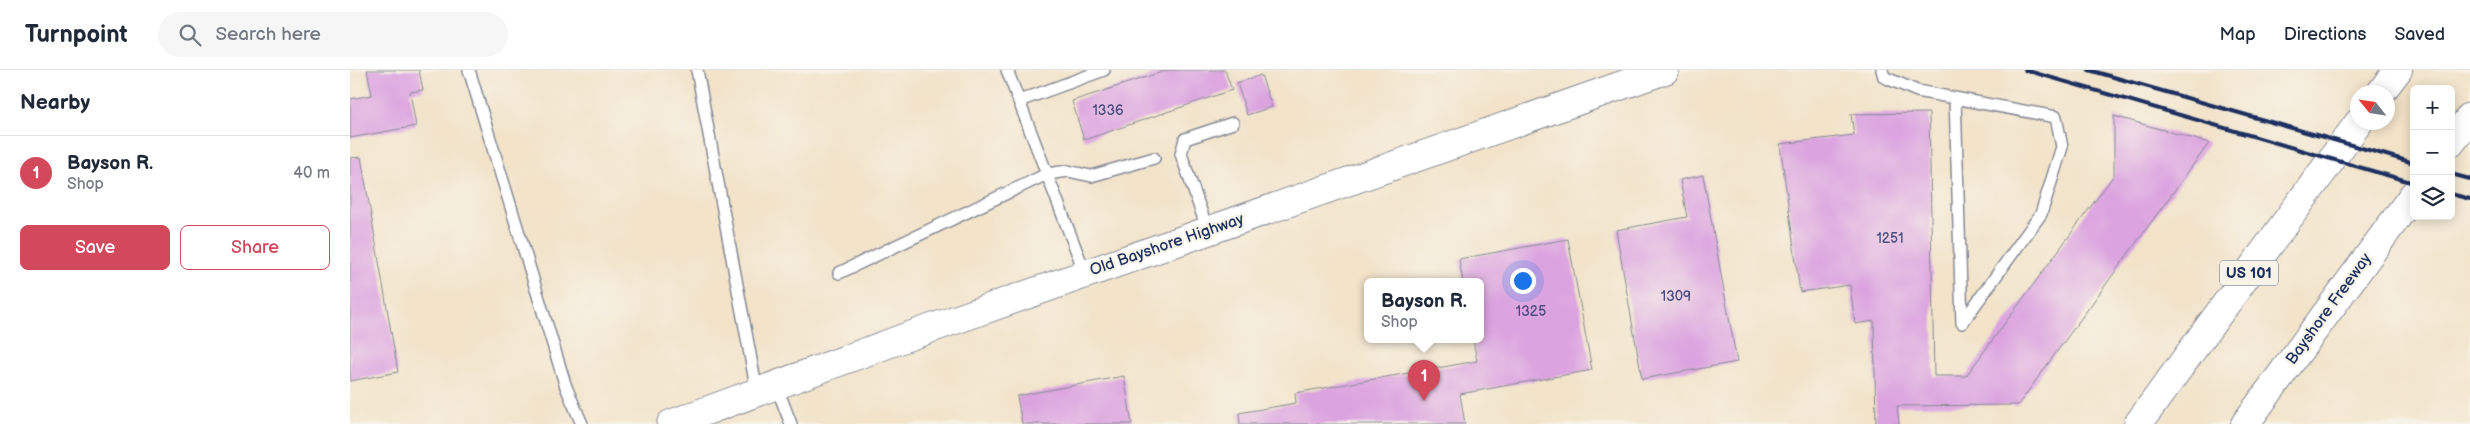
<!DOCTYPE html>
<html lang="en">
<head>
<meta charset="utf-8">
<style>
	:root { --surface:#fff; --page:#f6f6f7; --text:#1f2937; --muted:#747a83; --line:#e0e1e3; --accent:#d1495b }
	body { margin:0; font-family:"Balsamiq Sans",sans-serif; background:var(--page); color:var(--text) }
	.controls { position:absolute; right:15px; top:15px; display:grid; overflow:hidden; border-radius:8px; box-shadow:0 2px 12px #0003 }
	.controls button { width:45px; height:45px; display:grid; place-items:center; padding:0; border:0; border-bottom:1px solid var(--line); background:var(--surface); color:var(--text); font:25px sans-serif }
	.compass { position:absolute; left:2000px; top:15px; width:45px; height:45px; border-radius:50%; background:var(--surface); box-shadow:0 2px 12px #0003; rotate:300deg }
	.you { position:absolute; left:1172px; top:210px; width:18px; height:18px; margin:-12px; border:4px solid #fff; border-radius:50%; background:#1a73e8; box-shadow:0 0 0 8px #1a73e833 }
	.badge { display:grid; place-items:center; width:32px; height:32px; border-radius:50%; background:var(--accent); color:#fff; font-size:16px; font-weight:700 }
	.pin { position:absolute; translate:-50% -41px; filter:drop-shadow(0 1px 2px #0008) }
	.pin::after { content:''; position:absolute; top:26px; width:18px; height:15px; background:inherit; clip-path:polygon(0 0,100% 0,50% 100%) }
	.popup { position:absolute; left:1014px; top:208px; width:120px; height:65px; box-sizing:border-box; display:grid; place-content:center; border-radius:8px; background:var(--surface); filter:drop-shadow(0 1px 4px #0005); font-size:16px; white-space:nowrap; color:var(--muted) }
	.popup b { font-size:19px; color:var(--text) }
	.popup::after { content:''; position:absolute; left:50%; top:100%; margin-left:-10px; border:10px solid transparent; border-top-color:var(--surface) }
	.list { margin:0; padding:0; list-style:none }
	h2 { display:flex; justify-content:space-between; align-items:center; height:65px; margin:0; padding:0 20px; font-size:21px }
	h2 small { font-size:16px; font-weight:400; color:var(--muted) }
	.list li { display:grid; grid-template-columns:32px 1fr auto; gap:15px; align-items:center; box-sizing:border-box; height:75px; padding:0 20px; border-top:1px solid var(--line) }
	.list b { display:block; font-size:19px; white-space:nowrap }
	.list p { margin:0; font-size:16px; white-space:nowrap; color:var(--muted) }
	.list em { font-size:16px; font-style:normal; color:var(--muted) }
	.actions { display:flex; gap:10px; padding:15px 20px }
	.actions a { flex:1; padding:11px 0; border:1px solid var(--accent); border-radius:8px; text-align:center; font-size:18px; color:var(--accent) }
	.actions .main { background:var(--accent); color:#fff }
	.icon { flex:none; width:28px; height:28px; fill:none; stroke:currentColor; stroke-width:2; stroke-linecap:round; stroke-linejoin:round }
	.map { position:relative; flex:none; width:2120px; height:354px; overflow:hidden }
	header { display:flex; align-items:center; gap:30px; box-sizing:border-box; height:70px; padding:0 25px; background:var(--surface); border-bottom:1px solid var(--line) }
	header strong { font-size:24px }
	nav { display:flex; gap:28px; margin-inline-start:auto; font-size:18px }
	.search { width:350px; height:45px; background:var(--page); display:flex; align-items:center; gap:12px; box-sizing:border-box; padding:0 18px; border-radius:28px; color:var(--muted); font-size:19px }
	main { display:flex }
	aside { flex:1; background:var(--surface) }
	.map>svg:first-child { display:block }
</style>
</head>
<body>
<header>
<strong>Turnpoint</strong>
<div class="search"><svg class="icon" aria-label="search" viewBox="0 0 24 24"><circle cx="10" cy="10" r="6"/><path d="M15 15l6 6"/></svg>Search here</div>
<nav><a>Map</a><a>Directions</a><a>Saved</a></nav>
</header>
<main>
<aside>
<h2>Nearby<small></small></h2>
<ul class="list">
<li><span class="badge">1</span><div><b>Bayson R.</b><p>Shop</p></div><em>40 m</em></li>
</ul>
<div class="actions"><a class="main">Save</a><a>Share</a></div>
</aside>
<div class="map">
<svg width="2120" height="354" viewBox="0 0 2120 354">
	<rect width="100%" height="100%" fill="#f7f3e8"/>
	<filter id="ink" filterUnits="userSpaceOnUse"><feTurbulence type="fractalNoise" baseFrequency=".02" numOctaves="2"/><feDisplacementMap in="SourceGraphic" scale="10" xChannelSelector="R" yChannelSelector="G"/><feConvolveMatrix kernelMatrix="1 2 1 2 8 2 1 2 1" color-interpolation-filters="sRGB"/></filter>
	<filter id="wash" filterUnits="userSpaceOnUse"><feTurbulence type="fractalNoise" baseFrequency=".0096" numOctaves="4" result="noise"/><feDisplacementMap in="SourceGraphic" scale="20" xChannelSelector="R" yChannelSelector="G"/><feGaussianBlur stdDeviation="1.12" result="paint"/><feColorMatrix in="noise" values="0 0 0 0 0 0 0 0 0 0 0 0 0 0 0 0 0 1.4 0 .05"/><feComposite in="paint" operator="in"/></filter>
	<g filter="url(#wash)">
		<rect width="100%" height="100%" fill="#f2e3c9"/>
		<g id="blocks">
			<g fill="#dba3e0">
				<path d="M17 0H69L73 20 60 22 66 56 0 68V29L22 25Z"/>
				<path d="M818 0H875L882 20 734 70 722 31Z"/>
				<path d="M911 5 922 37 897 45 887 13Z"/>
				<path d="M1579 43 1584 306H1616L1764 105V46L1859 73 1668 335 1547 336 1549 354H1526L1524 251 1505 254 1500 215 1450 222 1430 74 1504 65 1501 44Z"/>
				<path d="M11 87 48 302 0 311V88Z"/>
				<path d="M1353 105 1387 292 1292 309 1266 160 1337 147 1330 110Z"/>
				<path d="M1218 169 1242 300 1110 324 1115 354H890L889 343 946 333 945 323 1127 291 1123 270H1130V212H1113L1109 189Z"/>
				<path d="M774 306 782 354H672L667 326Z"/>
			</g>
		</g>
	</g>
	<g filter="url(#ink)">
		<use href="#blocks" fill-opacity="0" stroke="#868994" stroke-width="1"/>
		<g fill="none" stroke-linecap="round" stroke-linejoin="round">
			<g stroke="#868994" stroke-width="14">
				<g id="lane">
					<path d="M119 0 216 317 232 354"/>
					<path d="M347 0 407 322"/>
					<path d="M657 0 735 203"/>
					<path d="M1532 0 1534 7 1567 21 1706 47 1712 77 1691 144 1612 253 1605 28"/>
					<path d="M669 31 754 0"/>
					<path d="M858 161 831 84 835 69 883 53"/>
					<path d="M489 203 697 104 718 101 741 106 804 88"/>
					<path d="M426 315 441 354"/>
				</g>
			</g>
			<g stroke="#868994" stroke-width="30">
				<path id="primary" d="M321 354 551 269 1315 0"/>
			</g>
			<g stroke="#868994" stroke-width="30">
				<g id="highway">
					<path d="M2031 22 2048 0"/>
					<path d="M2101 73 2120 47"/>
					<path d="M1788 354 2009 52"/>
					<path d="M1895 354 2064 124"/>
				</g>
			</g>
			<use href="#lane" stroke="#fff" stroke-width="11"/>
			<use href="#primary" stroke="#fff" stroke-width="28"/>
			<use href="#highway" stroke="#fff" stroke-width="28"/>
			<g stroke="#1b2f5e" stroke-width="4">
				<path d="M1675 0 2064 113"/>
				<path d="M1739 0 2064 93"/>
				<path d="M2101 104 2120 109"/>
				<path d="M2101 124 2120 129"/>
			</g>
		</g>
	</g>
	<g text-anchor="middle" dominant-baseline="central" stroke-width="4.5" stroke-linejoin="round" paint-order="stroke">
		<g font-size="14" fill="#4b4c7e">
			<text x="758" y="40">1336</text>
			<text x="1540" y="168">1251</text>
			<text x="1326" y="226">1309</text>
			<text x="1181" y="241">1325</text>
		</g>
		<rect fill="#f7f3e8" stroke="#5d6a87" stroke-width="1" x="1870" y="190.5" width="58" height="25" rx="4"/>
		<g font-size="15" font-weight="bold" fill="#1b2f5e">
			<text x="1899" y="203">US 101</text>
		</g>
		<g font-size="16" fill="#1b2f5e" stroke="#f7f3e8">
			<text transform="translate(817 175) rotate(-19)">Old Bayshore Highway</text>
			<text transform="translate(1979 239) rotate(-54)">Bayshore Freeway</text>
		</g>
	</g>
</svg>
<div class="controls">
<button>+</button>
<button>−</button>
<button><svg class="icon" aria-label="layers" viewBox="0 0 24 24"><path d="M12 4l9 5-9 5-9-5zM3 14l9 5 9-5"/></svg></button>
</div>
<svg class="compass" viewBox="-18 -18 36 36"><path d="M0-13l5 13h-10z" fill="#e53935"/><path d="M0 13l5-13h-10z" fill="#747a83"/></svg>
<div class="you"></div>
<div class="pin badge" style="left:1074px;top:331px">1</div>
<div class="popup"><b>Bayson R.</b>Shop</div>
</div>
</main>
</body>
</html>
